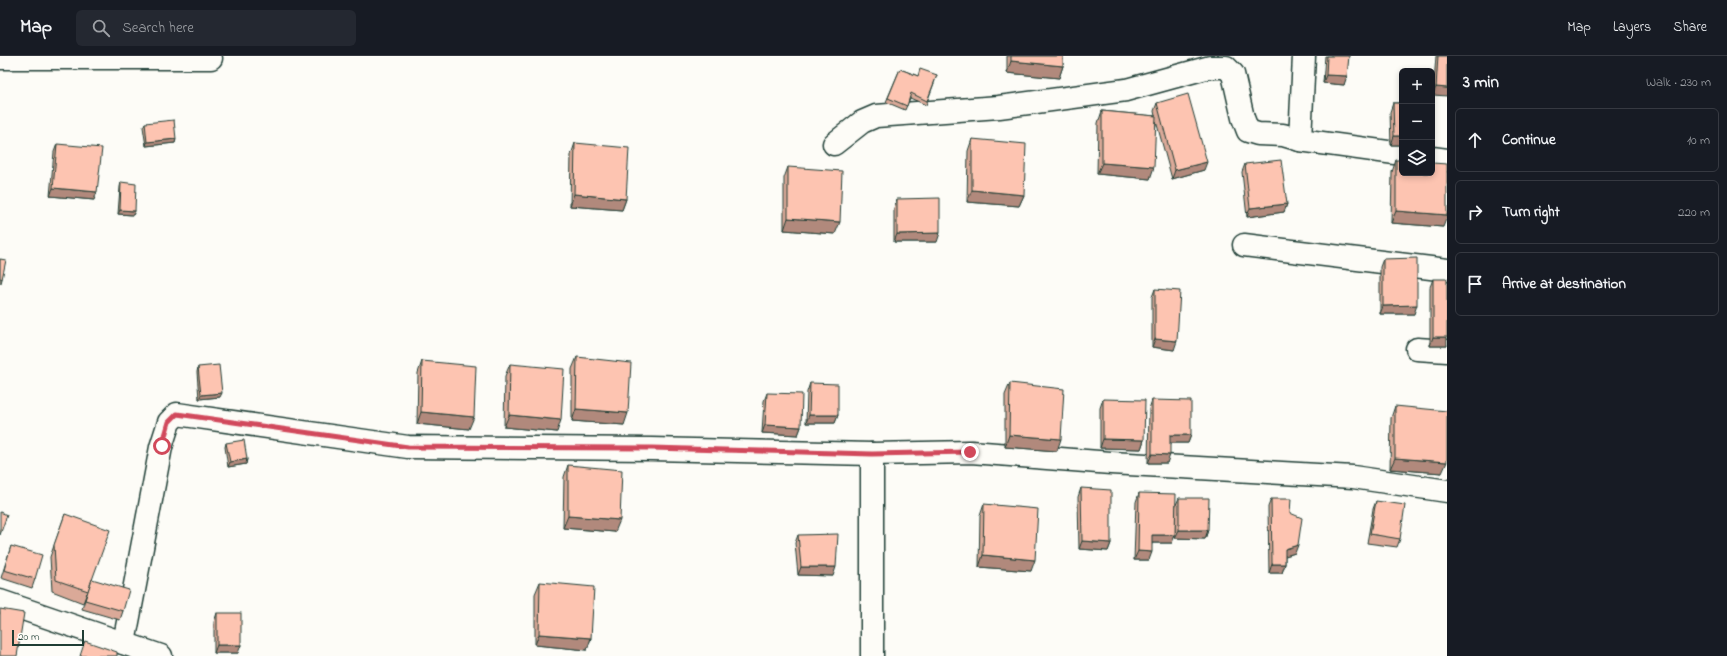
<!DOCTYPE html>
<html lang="en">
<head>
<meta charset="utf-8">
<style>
	:root { --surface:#171b24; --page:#242831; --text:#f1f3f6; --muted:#9ea1a6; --line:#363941 }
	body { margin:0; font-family:"Indie Flower",sans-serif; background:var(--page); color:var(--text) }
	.controls { position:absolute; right:12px; top:12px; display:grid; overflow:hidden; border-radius:6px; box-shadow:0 2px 6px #0003 }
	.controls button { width:36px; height:36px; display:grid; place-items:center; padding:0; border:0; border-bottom:1px solid var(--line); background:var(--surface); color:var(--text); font:20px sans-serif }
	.scale { position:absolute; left:12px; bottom:10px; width:72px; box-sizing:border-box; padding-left:4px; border:2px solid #1f3d34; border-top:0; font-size:11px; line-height:14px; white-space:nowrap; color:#1f3d34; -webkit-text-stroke:3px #fdfcf7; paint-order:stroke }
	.stop { position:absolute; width:12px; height:12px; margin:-9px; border:3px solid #d1495b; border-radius:50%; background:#fff }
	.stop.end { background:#d1495b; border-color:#fff; box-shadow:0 1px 4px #0008 }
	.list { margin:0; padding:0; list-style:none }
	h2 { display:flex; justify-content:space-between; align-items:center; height:52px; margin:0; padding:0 16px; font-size:17px }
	h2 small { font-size:13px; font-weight:400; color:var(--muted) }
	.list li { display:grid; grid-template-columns:26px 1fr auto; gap:12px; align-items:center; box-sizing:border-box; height:64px; margin:0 8px 8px; padding:0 8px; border:1px solid var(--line); border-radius:6px }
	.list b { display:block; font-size:15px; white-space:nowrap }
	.list em { font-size:13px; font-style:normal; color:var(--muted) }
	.icon { flex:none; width:22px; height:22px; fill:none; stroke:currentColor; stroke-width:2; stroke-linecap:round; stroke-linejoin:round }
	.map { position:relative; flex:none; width:1447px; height:600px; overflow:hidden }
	header { display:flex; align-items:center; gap:24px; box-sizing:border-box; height:56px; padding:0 20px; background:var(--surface); border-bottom:1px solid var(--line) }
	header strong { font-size:19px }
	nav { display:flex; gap:22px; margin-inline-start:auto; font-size:14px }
	.search { width:280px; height:36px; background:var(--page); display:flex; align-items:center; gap:10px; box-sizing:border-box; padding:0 14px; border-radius:6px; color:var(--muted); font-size:15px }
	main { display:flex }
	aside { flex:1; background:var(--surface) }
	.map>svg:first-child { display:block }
</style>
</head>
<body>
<header>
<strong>Map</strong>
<div class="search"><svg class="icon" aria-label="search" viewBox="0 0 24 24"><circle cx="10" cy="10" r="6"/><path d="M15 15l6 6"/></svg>Search here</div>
<nav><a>Map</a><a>Layers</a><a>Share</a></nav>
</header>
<main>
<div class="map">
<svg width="1447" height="600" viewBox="0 0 1447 600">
	<rect width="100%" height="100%" fill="#fdfcf7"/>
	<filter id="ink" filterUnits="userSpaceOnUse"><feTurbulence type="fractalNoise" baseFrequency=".025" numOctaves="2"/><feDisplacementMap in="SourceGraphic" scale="8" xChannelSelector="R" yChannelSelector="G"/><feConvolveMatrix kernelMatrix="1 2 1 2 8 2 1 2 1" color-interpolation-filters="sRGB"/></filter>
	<g filter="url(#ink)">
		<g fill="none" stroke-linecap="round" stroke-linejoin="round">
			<g stroke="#1f3d34" stroke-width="25">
				<g id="minor">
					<path d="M1304 0 1300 84 1402 98"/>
					<path d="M0 2H211"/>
					<path d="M834 88 862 66 876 60 999 51 1126 34 1210 11H1226L1233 18 1243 62 1248 75 1258 78 1283 79 1300 84"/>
					<path d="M1432 102 1447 104"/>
					<path d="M1244 189 1447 214"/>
					<path d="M1417 293 1447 295"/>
					<path d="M872 398V600"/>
					<path d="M0 545 161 600"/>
					<path d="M124 587 161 391 169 366 177 358 408 391 652 393 872 398 971 396 1111 407 1353 421 1447 435"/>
				</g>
			</g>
			<use href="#minor" stroke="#fdfcf7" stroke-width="22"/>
		</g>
		<g fill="#daa998" stroke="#1f3d34">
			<path d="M1007 0H1063V10L1059 22 1007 17Z"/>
			<path d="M1325 0H1349L1344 29 1323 27Z"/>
			<path d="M1436 0H1447L1433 39Z"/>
			<path d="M900 13 918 20 937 19 926 49 910 42 905 54 886 46Z"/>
			<path d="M1157 47 1204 114 1172 123 1156 65 1150 123 1097 118 1098 67 1102 55 1155 60 1154 55Z"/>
			<path d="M1393 47H1402V89H1391L1390 56Z"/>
			<path d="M145 67 176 83 175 87 146 90 143 71Z"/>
			<path d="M972 83 1024 139 1019 150 967 146 968 95Z"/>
			<path d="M575 87 626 143 622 154 570 150 571 99Z"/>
			<path d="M57 88 94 144 50 140 54 96Z"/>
			<path d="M1396 104 1443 171 1391 167 1392 116Z"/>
			<path d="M1245 108 1287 148 1284 156 1247 161 1242 116Z"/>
			<path d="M788 111 835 178 784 174V122Z"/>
			<path d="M121 126 135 155 133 159 118 158 120 131Z"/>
			<path d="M897 143 937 186H894V152Z"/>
			<path d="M0 203 2 223 1 227H0Z"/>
			<path d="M1383 203 1414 258H1380V211Z"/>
			<path d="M1433 223 1447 290H1430V231Z"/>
			<path d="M1155 233 1174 294 1152 291V241Z"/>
			<path d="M577 301 624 369 572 365V313Z"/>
			<path d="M422 305 469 373 417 368 418 317Z"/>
			<path d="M510 308 557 376 504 371 505 320Z"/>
			<path d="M198 311 220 341 199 343 197 316Z"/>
			<path d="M810 327 838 359 835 367H806L807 336Z"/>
			<path d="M1010 327 1057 395 1005 391V339Z"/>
			<path d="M767 337 801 371 798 379 762 377 764 345Z"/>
			<path d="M1103 343 1144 384 1141 393 1100 392V352Z"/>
			<path d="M1152 344 1191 379 1188 387H1170L1167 407H1148L1149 353Z"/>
			<path d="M1395 350 1442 417 1390 413 1391 362Z"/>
			<path d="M226 387 247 403 246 408 228 411 225 391Z"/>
			<path d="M568 409 615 476 563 472 564 421Z"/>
			<path d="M1081 432 1111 487 1108 495 1079 493 1078 441Z"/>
			<path d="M1139 437 1172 487H1152L1149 504H1134L1136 446Z"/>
			<path d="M1179 442 1208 474 1205 483 1175 482V451Z"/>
			<path d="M1271 443 1290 457 1295 497 1285 500V508L1282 517H1269L1268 451Z"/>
			<path d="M1376 445 1400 483 1397 491 1367 487 1373 453Z"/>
			<path d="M984 448 1031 515 979 511 980 460Z"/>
			<path d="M65 458 92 523 123 555 120 564 82 553 87 537 83 547 52 535 50 501Z"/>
			<path d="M798 479 833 520 798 519 795 487Z"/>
			<path d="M11 490 35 523 32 532 1 522Z"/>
			<path d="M540 526 591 582 587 594 535 589V538Z"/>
			<path d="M217 557 238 597H214V566Z"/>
		</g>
		<g fill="#b1897c" stroke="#1f3d34">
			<path d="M1011 5 1063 10 1059 22 1007 17Z"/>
			<path d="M1326 19 1347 20 1344 29 1323 27Z"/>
			<path d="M1436 31 1447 32V40L1433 39Z"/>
			<path d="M1394 80H1402V89H1391Z"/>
			<path d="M176 83 175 87 146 90 147 86Z"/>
			<path d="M1207 106 1204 114 1172 123 1175 114Z"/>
			<path d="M1102 107 1154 111 1150 123 1097 118Z"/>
			<path d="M53 132 97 136 94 144 50 140Z"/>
			<path d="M972 134 1024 139 1019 150 967 146Z"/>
			<path d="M574 138 626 143 622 154 570 150Z"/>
			<path d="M1287 148 1284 156 1247 161 1250 152Z"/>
			<path d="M120 154 135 155 133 159 118 158Z"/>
			<path d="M1396 155 1447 159V161L1443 171 1391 167Z"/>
			<path d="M788 162 840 166 835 178 784 174Z"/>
			<path d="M940 177 937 186H894L897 178Z"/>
			<path d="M1417 249 1414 258H1380L1383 250Z"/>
			<path d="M1433 281H1447V290H1430Z"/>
			<path d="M1155 283 1177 285 1174 294 1152 291Z"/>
			<path d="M222 337 220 341 199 343 201 339Z"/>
			<path d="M576 353 628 357 624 369 572 365Z"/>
			<path d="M421 356 474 361 469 373 417 368Z"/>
			<path d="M509 359 561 364 557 376 504 371Z"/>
			<path d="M809 359H838L835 367H806Z"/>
			<path d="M765 369 801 371 798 379 762 377Z"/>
			<path d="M1009 379 1061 383 1057 395 1005 391Z"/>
			<path d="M1170 379H1191L1188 387H1167Z"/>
			<path d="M1103 383 1144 384 1141 393 1100 392Z"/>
			<path d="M1152 398 1170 399 1167 407H1148Z"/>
			<path d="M1395 402 1447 406 1442 417 1390 413Z"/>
			<path d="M247 403 246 408 228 411 230 406Z"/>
			<path d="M568 460 620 464 615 476 563 472Z"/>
			<path d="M1179 474H1208L1205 483 1175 482Z"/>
			<path d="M1152 479H1175L1172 487H1149Z"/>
			<path d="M1082 485 1111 487 1108 495 1079 493Z"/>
			<path d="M1298 489 1295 497 1282 501 1285 493Z"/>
			<path d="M1138 495 1152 496 1149 504H1134Z"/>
			<path d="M983 499 1035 504 1031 515 979 511Z"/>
			<path d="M1272 508H1285L1282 517H1269Z"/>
			<path d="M801 511H836L833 520 798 519Z"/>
			<path d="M539 578 591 582 587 594 535 589Z"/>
			<path d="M217 589H241L238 597H214Z"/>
		</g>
		<g fill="#fdc4b1" stroke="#1f3d34">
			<path d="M1011 0H1063V10L1011 5Z"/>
			<path d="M1327 0H1349L1347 20 1326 19Z"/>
			<path d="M1438 0H1447V32L1436 31Z"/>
			<path d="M900 13 918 20 920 13 937 19 927 45 911 37 907 50 888 42Z"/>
			<path d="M1188 38 1207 106 1175 114 1157 47Z"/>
			<path d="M1393 47H1402V80H1394Z"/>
			<path d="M1102 55 1156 60 1154 111 1102 107Z"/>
			<path d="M174 64 176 83 147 86 145 67Z"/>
			<path d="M972 83 1026 88 1024 139 972 134Z"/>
			<path d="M575 87 629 92 626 143 574 138Z"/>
			<path d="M57 88 102 92 97 136 53 132Z"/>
			<path d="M1281 104 1287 148 1250 152 1245 108Z"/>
			<path d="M1396 104H1402V117H1432V107L1447 108V159L1396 155Z"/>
			<path d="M788 111 842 115 840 166 788 162Z"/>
			<path d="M121 126 136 128 135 155 120 154Z"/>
			<path d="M940 142V177L897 178V143Z"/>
			<path d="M1417 202V249L1383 250V203Z"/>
			<path d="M0 203 6 204 2 223 0 222Z"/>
			<rect x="1433" y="223" width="14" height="58"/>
			<path d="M1155 233 1180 235 1177 285 1155 283Z"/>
			<path d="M577 301 631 307 628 357 576 353Z"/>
			<path d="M422 305 476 310 474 361 421 356Z"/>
			<path d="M510 308 564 313 561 364 509 359Z"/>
			<path d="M219 309 222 337 201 339 198 311Z"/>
			<path d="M810 327 838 328V359H809Z"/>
			<path d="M1010 327 1064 333 1061 383 1009 379Z"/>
			<path d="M767 337 802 338 801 371 765 369Z"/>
			<path d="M1103 343 1145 344 1144 384 1103 383Z"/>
			<path d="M1152 344 1191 345V379H1170V399L1152 398Z"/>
			<path d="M1395 350 1447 355V406L1395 402Z"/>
			<path d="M244 384 247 403 230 406 226 387Z"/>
			<path d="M568 409 622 414 620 464 568 460Z"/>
			<path d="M1081 432 1111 434V487L1082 485Z"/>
			<path d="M1139 437 1176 438 1175 479H1152V496L1138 495Z"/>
			<path d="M1179 442H1209L1208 474H1179Z"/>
			<path d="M1271 443H1291L1290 457 1302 462 1298 489 1285 493V508H1272Z"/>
			<path d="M1376 445 1405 449 1400 483 1370 478Z"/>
			<path d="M984 448 1038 453 1035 504 983 499Z"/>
			<path d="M0 456 7 459 0 479Z"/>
			<path d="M65 458 110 474 88 535 56 524 54 489Z"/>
			<path d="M838 478 836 511H801L798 479Z"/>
			<path d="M11 490 42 499 35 523 4 514Z"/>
			<path d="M92 523 129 534 123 555 85 544Z"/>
			<path d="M540 526 594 531 591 582 539 578Z"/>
			<path d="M0 553 24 557 17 600H0Z"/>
			<rect x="217" y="557" width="24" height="32"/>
			<path d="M85 585 117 596V600H80Z"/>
		</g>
	</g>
	<g fill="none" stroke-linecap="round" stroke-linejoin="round" filter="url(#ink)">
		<path stroke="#d1495b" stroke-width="5" d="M162 390 169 366 177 358 408 391 652 392 872 398 970 396"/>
	</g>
</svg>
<div class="controls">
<button>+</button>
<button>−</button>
<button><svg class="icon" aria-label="layers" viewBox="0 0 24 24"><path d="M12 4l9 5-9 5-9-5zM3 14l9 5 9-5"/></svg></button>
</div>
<div class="scale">20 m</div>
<div class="stop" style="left:162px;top:390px"></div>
<div class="stop end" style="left:970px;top:396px"></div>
</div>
<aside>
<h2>3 min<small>Walk · 230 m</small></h2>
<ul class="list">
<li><svg class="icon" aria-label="ahead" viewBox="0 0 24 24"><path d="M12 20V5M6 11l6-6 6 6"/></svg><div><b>Continue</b></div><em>10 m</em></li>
<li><svg class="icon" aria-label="right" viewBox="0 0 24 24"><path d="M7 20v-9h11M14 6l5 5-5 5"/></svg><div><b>Turn right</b></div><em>220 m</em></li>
<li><svg class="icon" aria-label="arrive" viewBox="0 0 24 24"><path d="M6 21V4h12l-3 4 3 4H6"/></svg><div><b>Arrive at destination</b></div></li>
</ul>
</aside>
</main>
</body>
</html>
